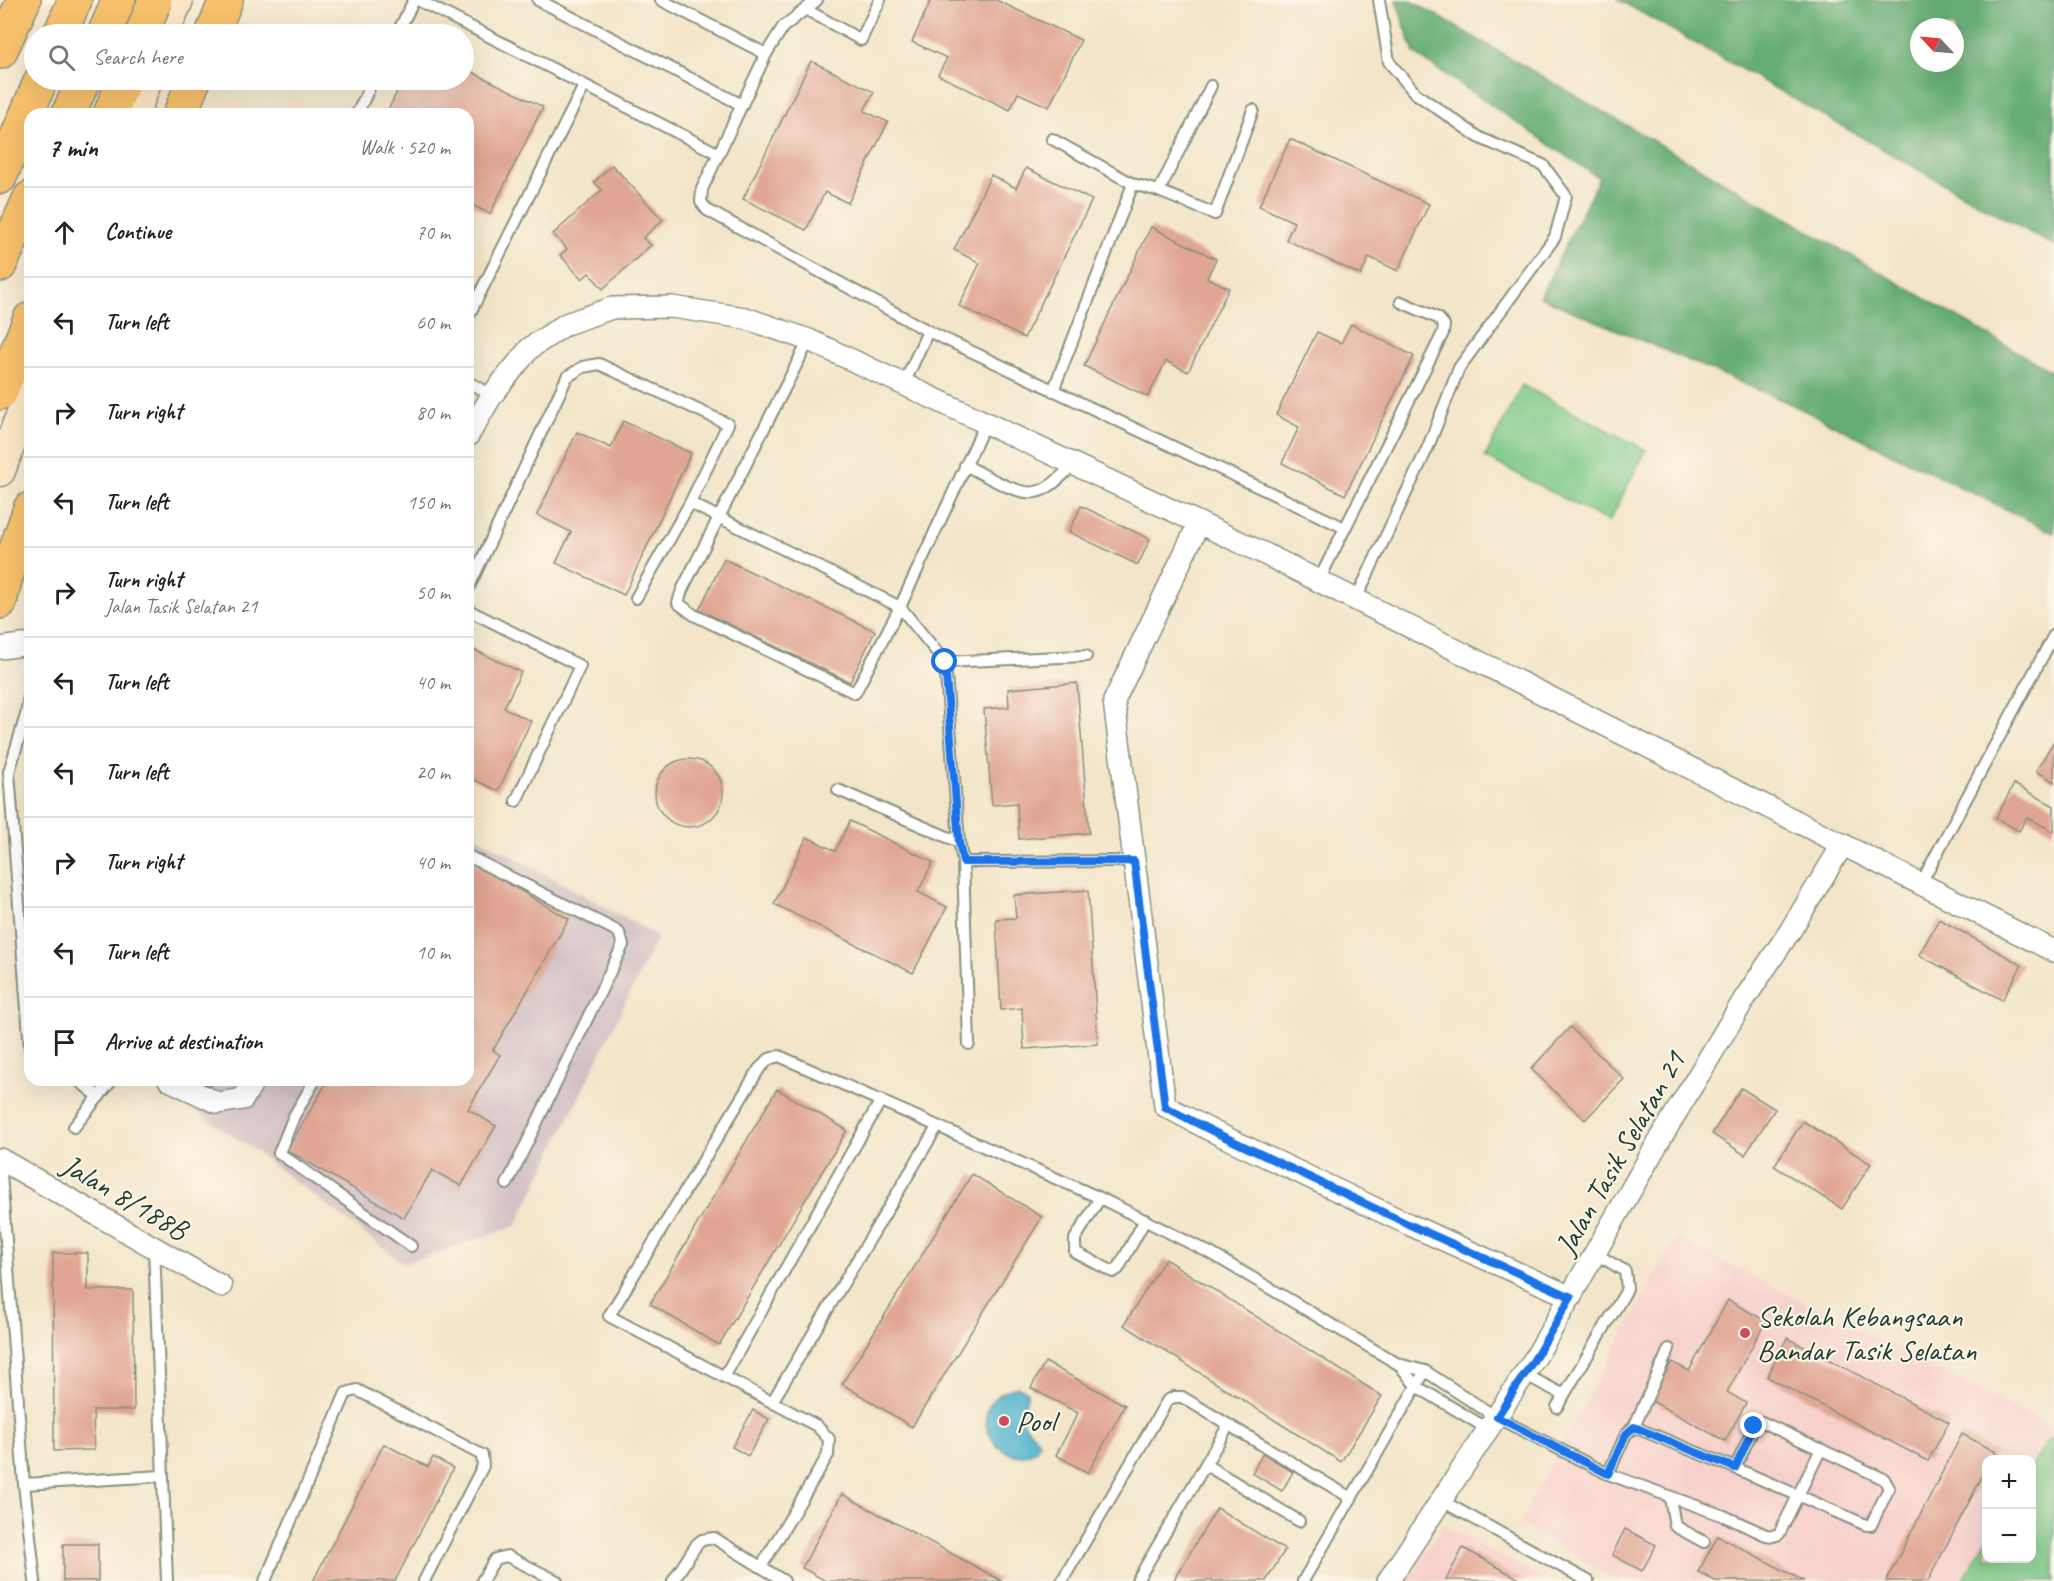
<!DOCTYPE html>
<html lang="en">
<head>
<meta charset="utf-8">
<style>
	:root { --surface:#fff; --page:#f6f6f6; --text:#222; --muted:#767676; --line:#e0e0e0 }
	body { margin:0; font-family:Caveat,sans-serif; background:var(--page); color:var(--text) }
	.controls { position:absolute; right:18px; bottom:18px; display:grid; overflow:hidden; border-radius:12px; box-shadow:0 6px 24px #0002 }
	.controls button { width:54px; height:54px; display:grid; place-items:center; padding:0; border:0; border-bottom:2px solid var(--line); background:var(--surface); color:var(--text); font:30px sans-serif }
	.compass { position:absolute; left:1910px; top:18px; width:54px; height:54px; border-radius:50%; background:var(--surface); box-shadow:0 6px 24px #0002; rotate:296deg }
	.stop { position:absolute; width:18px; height:18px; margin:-14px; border:4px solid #1a73e8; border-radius:50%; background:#fff }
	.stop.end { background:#1a73e8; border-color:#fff; box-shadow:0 2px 6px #0008 }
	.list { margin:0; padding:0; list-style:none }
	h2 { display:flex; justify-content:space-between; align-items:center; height:78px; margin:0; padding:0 24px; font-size:26px }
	h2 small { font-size:20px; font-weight:400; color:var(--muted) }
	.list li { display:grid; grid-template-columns:39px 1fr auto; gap:18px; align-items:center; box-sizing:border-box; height:90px; padding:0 24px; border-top:2px solid var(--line) }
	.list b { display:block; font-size:22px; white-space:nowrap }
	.list p { margin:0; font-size:20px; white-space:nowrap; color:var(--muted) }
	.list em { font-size:20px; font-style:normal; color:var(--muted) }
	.icon { flex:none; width:33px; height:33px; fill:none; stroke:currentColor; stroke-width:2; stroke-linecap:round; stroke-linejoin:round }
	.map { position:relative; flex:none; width:2054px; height:1581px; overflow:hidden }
	.search { position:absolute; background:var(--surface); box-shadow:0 6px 24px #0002; left:24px; top:24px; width:450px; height:66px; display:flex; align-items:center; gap:15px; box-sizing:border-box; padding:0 21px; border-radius:33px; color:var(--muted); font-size:22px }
	.panel { position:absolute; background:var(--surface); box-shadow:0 6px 24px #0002; left:24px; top:108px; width:450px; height:978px; border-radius:18px }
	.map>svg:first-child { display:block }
</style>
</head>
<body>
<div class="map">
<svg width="2054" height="1581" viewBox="0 0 2054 1581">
	<rect width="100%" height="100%" fill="#fcf5e5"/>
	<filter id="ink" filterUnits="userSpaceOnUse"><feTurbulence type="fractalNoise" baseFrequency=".0167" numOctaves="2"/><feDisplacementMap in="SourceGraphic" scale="12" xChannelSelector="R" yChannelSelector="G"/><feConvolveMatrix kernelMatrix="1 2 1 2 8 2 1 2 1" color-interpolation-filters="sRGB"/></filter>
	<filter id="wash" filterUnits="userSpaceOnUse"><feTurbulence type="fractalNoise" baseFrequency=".008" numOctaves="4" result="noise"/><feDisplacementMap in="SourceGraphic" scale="24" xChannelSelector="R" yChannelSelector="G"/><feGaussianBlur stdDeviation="1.35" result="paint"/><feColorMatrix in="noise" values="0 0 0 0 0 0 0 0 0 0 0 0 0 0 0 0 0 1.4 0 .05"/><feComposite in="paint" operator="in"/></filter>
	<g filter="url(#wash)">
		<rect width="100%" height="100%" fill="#f3e5c9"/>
		<g fill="#f7d0cc" fill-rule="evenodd">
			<path d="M1676 1238 2054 1428V1581H1618L1519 1523ZM1986 1460H2032V1558H1986Z"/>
			<path d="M1443 1525 1546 1581H1406Z"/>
		</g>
		<path fill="#d2bec3" d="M468 832 658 936 516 1226 404 1264 250 1147 147 1080H468Z"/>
		<g fill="#7dc988" stroke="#4e835e" stroke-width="1.5">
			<path d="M1522 385 1646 450 1609 522 1485 457Z"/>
			<path d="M2049 1438 2054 1441V1581H1962L1986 1541V1558H2032V1467Z"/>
		</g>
		<g fill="#66ad74" stroke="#427554" stroke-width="1.5" fill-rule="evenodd">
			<path d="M1396 0H1410L2054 373V533L1789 403 1540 297 1599 178 1414 53Z"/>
			<path d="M1619 0H2054V246ZM1919 27H1955V63H1919Z"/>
		</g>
		<path fill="#50b4cf" stroke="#387882" stroke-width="1.5" d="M1018 1387 1027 1391C1029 1401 1022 1407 1022 1416 1022 1426 1035 1433 1039 1442L1036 1450C999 1476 954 1401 1018 1387Z"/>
		<g id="blocks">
			<g fill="#e0a593">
				<path d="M931 0H996L1081 40 1049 107 1018 93 1010 110 938 75 947 58 912 42Z"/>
				<path d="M811 61 874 92 864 111 888 122 848 203 825 192 806 230 743 199Z"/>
				<path d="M464 68 543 107 490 214 468 203V114H386L403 80H464Z"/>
				<path d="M1290 139 1429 204 1398 271 1369 257 1361 275 1286 240 1294 222 1259 206Z"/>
				<path d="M612 165 663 220 643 238 651 245 603 289 589 273 582 279 560 255 567 249 553 234 602 190 594 182Z"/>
				<path d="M1026 168 1092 200 1024 338 959 306 980 263 954 250 991 175 1016 188Z"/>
				<path d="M1151 227 1216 259 1207 278 1229 288 1188 372 1166 361 1148 397 1084 366Z"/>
				<path d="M1351 324 1414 356 1345 495 1282 463 1299 427 1276 415 1317 332 1341 343Z"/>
				<path d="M623 421 691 453 624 595 556 563 571 532 537 515 577 432 611 448Z"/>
				<path d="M1081 506 1150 539 1138 565 1069 532Z"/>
				<path d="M724 559 875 631 850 682 699 610Z"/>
				<path d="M468 647 521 672 504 708 531 721 498 791 468 777Z"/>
				<path d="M1077 683 1089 833 1019 839 1017 803 992 805 984 709 1009 707 1008 689Z"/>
				<path d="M2054 741V782L2036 771Z"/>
				<circle cx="689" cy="793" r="34"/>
				<path d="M2014 784 2054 806V832L2027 817 2019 831 1996 818Z"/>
				<path d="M850 821 933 862 918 892 947 907 913 973 774 904 807 837 835 851Z"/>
				<path d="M468 860 569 919 493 1050 500 1055 468 1109 496 1126 461 1186 432 1170 404 1218 287 1150 328 1080H468Z"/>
				<path d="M1088 890 1098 1044 1024 1049 1022 1008 1001 1010 996 919 1016 918 1014 895Z"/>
				<path d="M1939 919 2022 965 2002 1000 1919 955Z"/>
				<path d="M1570 1027 1624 1079 1585 1120 1531 1069Z"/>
				<path d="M200 1080H214L210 1086Z"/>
				<path d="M1741 1088 1775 1109 1745 1155 1712 1134Z"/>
				<path d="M777 1089 847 1130 719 1345 650 1304Z"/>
				<path d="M1803 1121 1871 1164 1842 1209 1774 1166Z"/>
				<path d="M972 1174 1042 1217 912 1427 842 1384Z"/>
				<path d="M53 1253H88V1290H133L134 1410H93L94 1450 54 1451Z"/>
				<path d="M1165 1259 1382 1396 1341 1462 1124 1325Z"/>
				<path d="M1728 1300 1766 1321 1727 1392 1746 1403 1725 1441 1650 1400 1672 1362 1689 1371Z"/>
				<path d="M1787 1338 1949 1422 1928 1461 1767 1377Z"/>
				<path d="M1045 1362 1125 1405 1088 1473 1056 1455 1078 1413 1031 1388Z"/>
				<path d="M753 1410 769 1419 748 1456 732 1447Z"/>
				<path d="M1962 1434 1996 1452 1992 1460H1986V1469L1928 1581H1886Z"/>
				<path d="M384 1444 428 1467 433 1457 453 1468 395 1581H313Z"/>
				<path d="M1263 1453 1293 1472 1282 1491 1252 1473Z"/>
				<path d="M842 1494 1002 1581H826L802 1568Z"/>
				<path d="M1217 1508 1285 1550 1266 1581H1173Z"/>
				<path d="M1625 1529 1656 1545 1642 1571 1612 1555Z"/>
				<path d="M1718 1536 1804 1581H1715L1698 1572Z"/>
				<rect x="63" y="1544" width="35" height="37"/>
				<path d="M1463 1548 1523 1581 1446 1580Z"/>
			</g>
		</g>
	</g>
	<g filter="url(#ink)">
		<use href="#blocks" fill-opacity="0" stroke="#89917e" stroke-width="1.5"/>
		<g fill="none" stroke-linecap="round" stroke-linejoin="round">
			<g stroke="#89917e" stroke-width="14">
				<g id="lane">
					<path d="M418 0 719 154"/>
					<path d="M538 0 742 105"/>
					<path d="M661 0 766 54"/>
					<path d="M817 0 783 27 766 54 702 189 701 202 707 210 928 331 904 384"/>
					<path d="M807 10 861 40 880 0"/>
					<path d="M397 34 414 0"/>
					<path d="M357 114 373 80"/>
					<path d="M1052 139 1133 184 1159 191 1211 86"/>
					<path d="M1159 191 1215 214 1253 110"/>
					<path d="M468 317 584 86"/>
					<path d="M928 331 1345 528"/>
					<path d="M809 340 682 590 678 603 694 615 855 693 900 607 986 422"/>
					<path d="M468 382 492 395"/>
					<path d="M1053 391 1133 184"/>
					<path d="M965 465C982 473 1017 496 1035 492 1050 490 1063 474 1073 465"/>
					<path d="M1319 580 1443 333 1444 325 1438 318 1401 302"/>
					<path d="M468 589 567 377 583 367 599 364 728 424 690 503 900 607 945 662 959 842 963 862 969 1044"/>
					<path d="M636 598 690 503"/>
					<path d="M1356 599 1428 447 1459 368 1555 237 1566 196 1543 165 1480 138 1415 93 1389 62 1379 0"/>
					<path d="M468 610 580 666 516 801"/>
					<path d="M945 662 1086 656"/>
					<path d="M30 690 26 715 9 772 30 1049"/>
					<path d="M838 790 959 842"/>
					<path d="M468 856 615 930 619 933 623 945 507 1184"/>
					<path d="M963 862 1134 861"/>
					<path d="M1921 883 2054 635"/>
					<path d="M78 1080 99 1097"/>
					<path d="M315 1080 294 1116 279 1153 411 1246"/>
					<path d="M74 1127 112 1080"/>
					<path d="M0 1160 24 1484 35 1581"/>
					<path d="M1100 1198 1075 1239V1252L1113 1272 1118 1269 1145 1220"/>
					<path d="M154 1247 167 1581"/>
					<path d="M1399 1364 1416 1386 1488 1429"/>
					<path d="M1524 1374 1564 1395 1625 1293 1627 1288 1625 1271 1596 1254"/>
					<path d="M724 1377 881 1100"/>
					<path d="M772 1402 609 1316 759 1069 769 1059 779 1056 1100 1198 1212 1254 1398 1364 1425 1371 1496 1417 1608 1474 1724 1516 1766 1535 1773 1536 1779 1534 1821 1449"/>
					<path d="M1557 1407 1564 1395"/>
					<path d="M1634 1427 1669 1349"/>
					<path d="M1206 1465 1299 1521"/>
					<path d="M1608 1474 1626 1434 1634 1427 1735 1468 1866 1525H1871L1889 1488 1884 1479 1762 1422 1758 1423 1754 1427 1735 1468"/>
					<path d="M24 1484 162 1476"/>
					<path d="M1670 1497 1675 1526 1704 1542"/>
					<path d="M1442 1501 1588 1581"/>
					<path d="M761 1567 828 1455 829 1439 817 1426 772 1402 937 1127"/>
					<path d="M265 1581 346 1393 357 1390 482 1455 483 1466 424 1581"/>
					<path d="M482 1581 495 1559 507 1556 557 1581"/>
					<path d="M673 1581 697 1544 702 1540 714 1538 784 1581"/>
					<path d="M1062 1581 1167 1401 1174 1397H1182L1351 1498"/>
					<path d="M1137 1581 1228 1426"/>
					<path d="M1303 1581 1425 1371"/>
				</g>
			</g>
			<g stroke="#89917e" stroke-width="24">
				<g id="street">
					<path d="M468 436 492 395 530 348 566 324 612 308 672 307 745 318 809 340 1263 553 2054 951"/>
					<path d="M1199 523 1114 701 1165 1106 1210 1130 1408 1224 1571 1297"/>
					<path d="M0 648 30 644"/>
					<path d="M169 1080 218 1103 243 1099 254 1080"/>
					<path d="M0 1159 221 1286"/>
					<path d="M1388 1581 1537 1355 1656 1146 1745 998 1790 931 1843 844"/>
				</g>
			</g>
			<g stroke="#89917e" stroke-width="33">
				<g id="secondary">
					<path d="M163 34 178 0"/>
					<path d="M134 114 147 80"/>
					<path d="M0 471 30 392"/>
				</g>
			</g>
			<g stroke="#89917e" stroke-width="36">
				<g id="highway">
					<path d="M60 34 75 0"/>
					<path d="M104 34 119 0"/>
					<path d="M212 34 226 0"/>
					<path d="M0 52 24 0"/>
					<path d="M68 114 84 80"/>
					<path d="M110 114 124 80"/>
					<path d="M180 114 194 80"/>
					<path d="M0 177 41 80"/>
					<path d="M0 265 30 198"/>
					<path d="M0 393 30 319"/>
					<path d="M0 602 5 580 30 509"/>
				</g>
			</g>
			<use href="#lane" stroke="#fff" stroke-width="10"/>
			<use href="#street" stroke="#fff" stroke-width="21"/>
			<use href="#secondary" stroke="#fce6c4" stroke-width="30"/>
			<use href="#highway" stroke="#f7c06c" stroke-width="33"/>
			<g stroke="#89917e" stroke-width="36" stroke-linecap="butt">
				<path id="highway-bridge" d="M142 34 155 0"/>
			</g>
			<use href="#highway-bridge" stroke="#f7c06c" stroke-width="33"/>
		</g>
	</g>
	<g fill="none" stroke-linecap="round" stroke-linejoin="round" filter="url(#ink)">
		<path stroke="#1a73e8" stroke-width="8" d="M945 662 959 842 963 862 1134 861 1165 1107 1210 1130 1408 1224 1571 1297 1537 1355 1497 1417 1608 1474 1626 1434 1634 1427 1735 1468 1754 1426"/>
	</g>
	<g fill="#d1495b" stroke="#fcf5e5" stroke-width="2">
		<circle cx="1745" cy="1333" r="6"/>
		<circle cx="1004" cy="1421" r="6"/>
	</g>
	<g text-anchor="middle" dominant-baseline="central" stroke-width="4.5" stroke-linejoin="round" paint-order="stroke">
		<g font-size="30" fill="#1f3d34" stroke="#fcf5e5">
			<text transform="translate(1620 1153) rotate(-60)">Jalan Tasik Selatan 21</text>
			<text transform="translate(125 1197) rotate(30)">Jalan 8/188B</text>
		</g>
		<g font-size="30" fill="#1f3d34" stroke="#fcf5e5" text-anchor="start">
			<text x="1757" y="1316">Sekolah Kebangsaan<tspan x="1757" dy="34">Bandar Tasik Selatan</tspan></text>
			<text x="1016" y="1421">Pool</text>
		</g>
	</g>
</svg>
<div class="controls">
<button>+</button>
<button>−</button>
</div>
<svg class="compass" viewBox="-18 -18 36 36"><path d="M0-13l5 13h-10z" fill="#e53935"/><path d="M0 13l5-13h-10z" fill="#767676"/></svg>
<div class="stop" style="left:945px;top:662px"></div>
<div class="stop end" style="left:1754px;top:1426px"></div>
<div class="search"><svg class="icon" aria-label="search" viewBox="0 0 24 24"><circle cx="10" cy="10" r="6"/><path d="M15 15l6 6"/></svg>Search here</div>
<section class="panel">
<h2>7 min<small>Walk · 520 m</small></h2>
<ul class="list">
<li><svg class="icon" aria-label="ahead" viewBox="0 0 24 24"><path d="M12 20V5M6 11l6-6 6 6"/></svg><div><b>Continue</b></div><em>70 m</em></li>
<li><svg class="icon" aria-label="left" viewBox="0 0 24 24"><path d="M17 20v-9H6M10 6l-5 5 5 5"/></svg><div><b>Turn left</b></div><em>60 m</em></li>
<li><svg class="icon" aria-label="right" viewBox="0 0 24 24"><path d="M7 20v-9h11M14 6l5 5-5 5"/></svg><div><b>Turn right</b></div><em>80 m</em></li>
<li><svg class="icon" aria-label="left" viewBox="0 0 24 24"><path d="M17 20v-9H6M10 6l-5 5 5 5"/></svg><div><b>Turn left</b></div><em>150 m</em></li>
<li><svg class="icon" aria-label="right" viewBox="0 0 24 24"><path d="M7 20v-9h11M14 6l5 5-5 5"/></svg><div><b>Turn right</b><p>Jalan Tasik Selatan 21</p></div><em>50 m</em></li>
<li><svg class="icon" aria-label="left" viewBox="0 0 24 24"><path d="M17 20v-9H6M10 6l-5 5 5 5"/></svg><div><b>Turn left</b></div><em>40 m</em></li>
<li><svg class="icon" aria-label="left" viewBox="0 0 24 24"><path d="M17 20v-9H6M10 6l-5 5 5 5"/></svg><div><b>Turn left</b></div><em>20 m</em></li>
<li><svg class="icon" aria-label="right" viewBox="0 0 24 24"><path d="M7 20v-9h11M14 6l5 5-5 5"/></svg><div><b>Turn right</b></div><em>40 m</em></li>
<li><svg class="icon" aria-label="left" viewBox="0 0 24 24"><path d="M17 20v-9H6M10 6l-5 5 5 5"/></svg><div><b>Turn left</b></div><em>10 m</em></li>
<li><svg class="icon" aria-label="arrive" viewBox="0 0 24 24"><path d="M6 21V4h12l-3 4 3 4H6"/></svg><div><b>Arrive at destination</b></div></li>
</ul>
</section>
</div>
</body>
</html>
